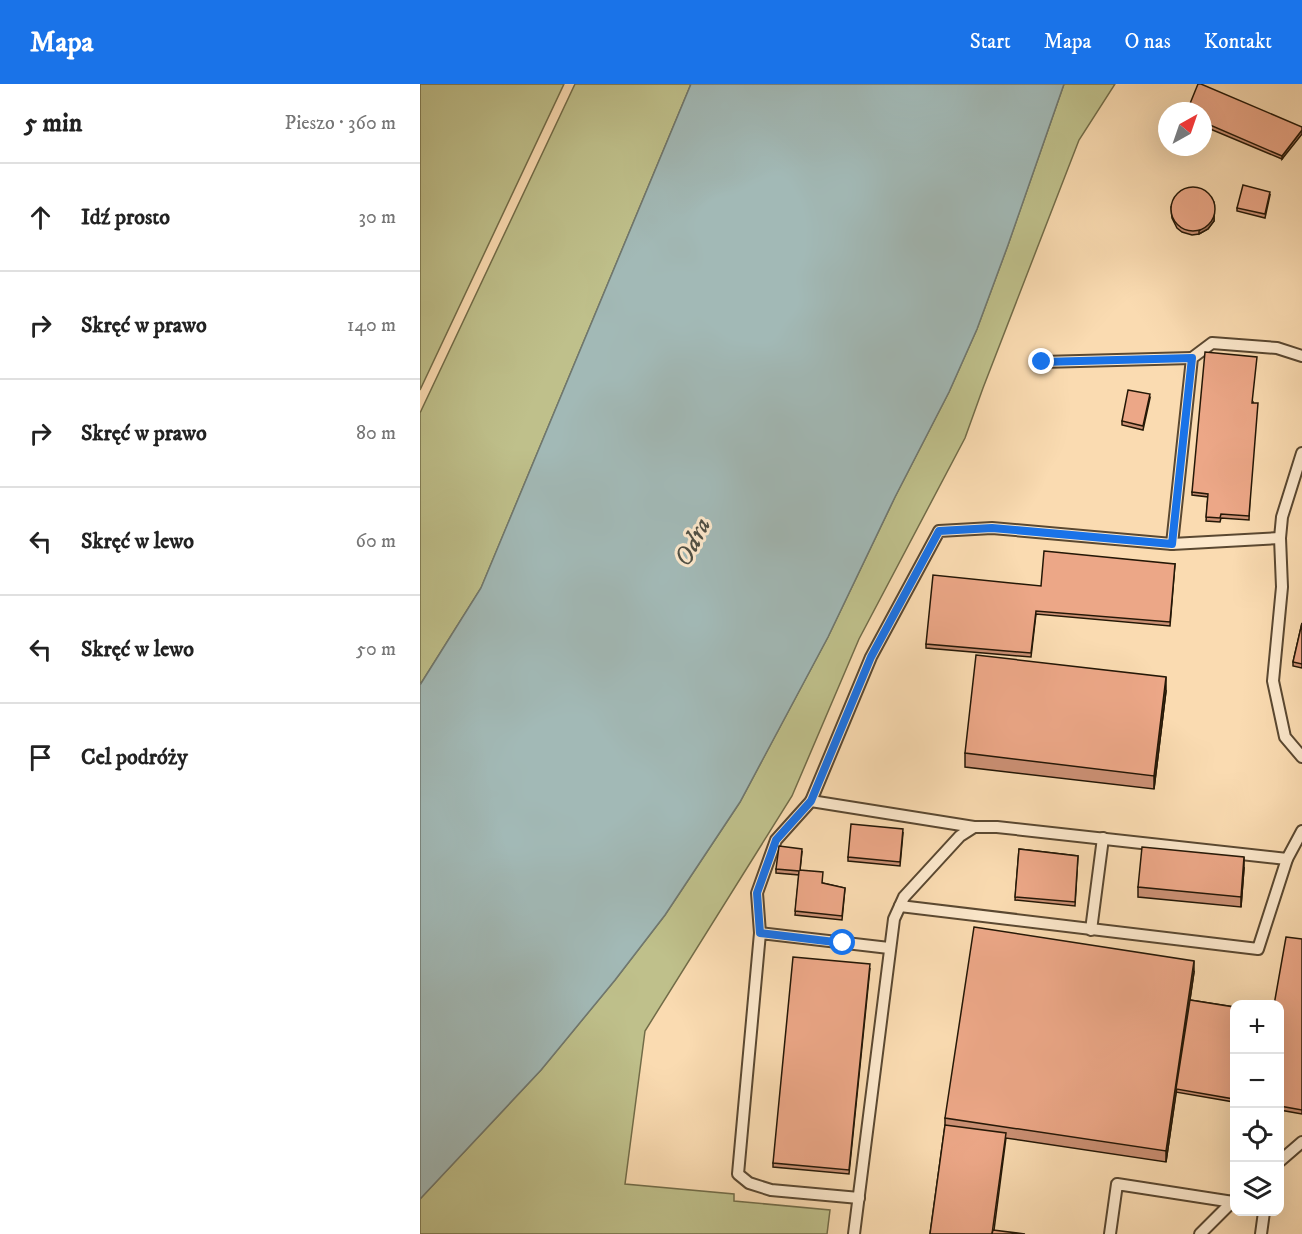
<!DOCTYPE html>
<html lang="pl">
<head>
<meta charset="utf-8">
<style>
	:root { --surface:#fff; --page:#f2f2f2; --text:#222; --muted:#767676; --line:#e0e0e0; --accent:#1a73e8 }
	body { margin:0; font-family:"IM FELL DW Pica",serif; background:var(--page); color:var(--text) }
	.controls { position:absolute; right:18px; bottom:18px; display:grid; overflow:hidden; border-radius:12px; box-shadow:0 6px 24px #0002 }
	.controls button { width:54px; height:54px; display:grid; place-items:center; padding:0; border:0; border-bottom:2px solid var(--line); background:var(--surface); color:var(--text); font:30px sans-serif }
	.compass { position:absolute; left:738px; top:18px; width:54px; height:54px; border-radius:50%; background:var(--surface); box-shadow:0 6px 24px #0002; rotate:40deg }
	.stop { position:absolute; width:18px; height:18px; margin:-14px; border:4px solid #1a73e8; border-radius:50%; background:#fff }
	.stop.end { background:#1a73e8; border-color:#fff; box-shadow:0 2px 6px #0008 }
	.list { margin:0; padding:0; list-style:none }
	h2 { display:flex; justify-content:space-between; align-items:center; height:78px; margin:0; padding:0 24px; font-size:26px }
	h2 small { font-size:20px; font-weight:400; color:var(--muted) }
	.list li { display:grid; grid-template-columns:39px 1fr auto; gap:18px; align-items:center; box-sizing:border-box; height:108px; padding:0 24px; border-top:2px solid var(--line) }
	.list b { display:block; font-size:22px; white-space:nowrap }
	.list em { font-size:20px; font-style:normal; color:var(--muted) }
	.icon { flex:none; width:33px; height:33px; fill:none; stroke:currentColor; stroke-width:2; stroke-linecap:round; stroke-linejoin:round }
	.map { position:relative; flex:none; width:882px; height:1150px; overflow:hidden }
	header { display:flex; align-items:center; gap:36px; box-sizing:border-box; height:84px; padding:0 30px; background:var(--accent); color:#fff }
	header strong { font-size:28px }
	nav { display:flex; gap:33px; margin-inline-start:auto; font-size:21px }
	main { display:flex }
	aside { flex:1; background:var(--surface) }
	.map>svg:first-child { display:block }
</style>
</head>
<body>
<header>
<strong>Mapa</strong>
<nav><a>Start</a><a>Mapa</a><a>O nas</a><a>Kontakt</a></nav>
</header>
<main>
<aside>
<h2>5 min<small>Pieszo · 360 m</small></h2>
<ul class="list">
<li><svg class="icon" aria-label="ahead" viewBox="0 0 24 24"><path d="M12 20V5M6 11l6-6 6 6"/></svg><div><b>Idź prosto</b></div><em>30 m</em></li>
<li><svg class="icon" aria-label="right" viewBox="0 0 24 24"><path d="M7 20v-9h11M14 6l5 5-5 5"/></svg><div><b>Skręć w prawo</b></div><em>140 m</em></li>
<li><svg class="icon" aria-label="right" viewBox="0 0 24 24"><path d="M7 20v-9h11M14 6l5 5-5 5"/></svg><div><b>Skręć w prawo</b></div><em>80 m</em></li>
<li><svg class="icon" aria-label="left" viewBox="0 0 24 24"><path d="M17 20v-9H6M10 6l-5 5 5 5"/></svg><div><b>Skręć w lewo</b></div><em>60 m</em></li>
<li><svg class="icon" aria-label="left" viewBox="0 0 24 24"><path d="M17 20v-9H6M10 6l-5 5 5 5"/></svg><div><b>Skręć w lewo</b></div><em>50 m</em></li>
<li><svg class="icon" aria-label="arrive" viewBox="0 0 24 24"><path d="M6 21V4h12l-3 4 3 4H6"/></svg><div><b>Cel podróży</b></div></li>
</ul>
</aside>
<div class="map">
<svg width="882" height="1150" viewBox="0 0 882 1150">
	<rect width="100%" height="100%" fill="#fadbb1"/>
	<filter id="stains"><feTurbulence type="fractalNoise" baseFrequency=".00333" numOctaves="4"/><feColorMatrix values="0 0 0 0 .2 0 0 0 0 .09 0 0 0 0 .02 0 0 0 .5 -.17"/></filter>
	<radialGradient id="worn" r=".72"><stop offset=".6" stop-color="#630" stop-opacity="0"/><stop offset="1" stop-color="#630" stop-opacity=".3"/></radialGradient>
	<g fill="#bfc08b" stroke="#726c48" stroke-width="1.5">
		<path d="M0 0H144L0 306Z"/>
		<path d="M155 0H271L61 504 0 601V329Z"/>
		<path d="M644 0H695L659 56 563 304 545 354 439 555 372 712 225 947 205 1100 314 1110V1117L410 1126 407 1150H0V1115L121 986 195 896 245 831 320 718 408 553 475 413 529 308 557 245 588 161Z"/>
	</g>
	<path fill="#a2b9b6" stroke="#707870" stroke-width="1.5" d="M271 0H644L588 161 557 245 529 308 475 413 408 553 320 718 245 831 195 896 121 986 0 1115V601L61 504Z"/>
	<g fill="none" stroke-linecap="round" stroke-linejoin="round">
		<g stroke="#5a4831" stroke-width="14">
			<g id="lane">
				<path d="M622 278 772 274"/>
				<path d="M882 369 862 433 860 454 862 503 853 597 865 653 882 673"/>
				<path d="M752 460 772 274 792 259 857 264 882 272"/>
				<path d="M391 717 451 573 519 447 572 444 752 460 860 454"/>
				<path d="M480 822 838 865 867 775 882 747"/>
				<path d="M671 846 683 754"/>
				<path d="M340 849 337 809 356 756 391 717 554 743"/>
				<path d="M860 1077 882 1058"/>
				<path d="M439 1114 351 1106 329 1099 318 1090 340 849 469 864"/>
				<path d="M434 1150 474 835 484 813 540 752 554 743H577L867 775"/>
				<path d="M690 1150 697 1100 813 1118"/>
				<path d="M780 1150 814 1116"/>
				<path d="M841 1150 844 1128"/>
			</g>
		</g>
		<use href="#lane" stroke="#fce8cc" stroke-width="10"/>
	</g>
	<g fill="#cb9074" stroke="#241706" stroke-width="1.5">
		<path d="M783 27 882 43 862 75 783 42Z"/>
		<path d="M850 111 845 134 817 127V124Z"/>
		<path d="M794 118V137L788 145 779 150 772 151 762 148 757 144 752 134 751 123Z"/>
		<path d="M730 314 723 346 702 341V337Z"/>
		<path d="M833 319 829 436 801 434 800 438 786 437 788 413 772 411V408Z"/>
		<path d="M755 480 750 542 616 530 611 573 506 564V560L621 502Z"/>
		<path d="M882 539V584L873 582V578Z"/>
		<path d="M746 607 734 705 545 683V669Z"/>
		<path d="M483 749 480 782 428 777V773Z"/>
		<path d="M599 765 658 772 655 822 595 816Z"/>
		<path d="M382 768 380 786 403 799 425 804 422 836 375 831 379 791 356 789V785Z"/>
		<path d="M824 784 821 823 718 813V803Z"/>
		<path d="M882 855V1030L860 1026V921Z"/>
		<path d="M450 884 429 1090 353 1083V1079Z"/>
		<path d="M774 888 770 916 814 923V1018L756 1008 746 1078 586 1054 574 1146 510 1150 525 1041V1034Z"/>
	</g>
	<g fill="#a5755e" stroke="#241706" stroke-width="1.5">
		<path d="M882 46V50L862 75V72Z"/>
		<path d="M794 133V137L788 145 779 150V147Z"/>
		<path d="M746 593V607L734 705V692Z"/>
		<path d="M824 773V784L821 823V813Z"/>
		<path d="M774 877V888L746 1078V1067Z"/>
	</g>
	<g fill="#eca787" stroke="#241706" stroke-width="1.5">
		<path d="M778 0H781L882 43V46L862 72 783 38V27H767Z"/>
		<path d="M823 101 850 108 845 130 817 124Z"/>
		<circle cx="773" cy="125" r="22"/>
		<path d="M785 268 837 273 832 319H838L829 432 801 430 800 434 786 433 788 410 772 408Z"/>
		<path d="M708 306 730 310 723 342 702 337Z"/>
		<path d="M624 467 755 480 750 538 616 527 611 569 506 560 513 491 621 502Z"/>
		<path d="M882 539V580L873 578Z"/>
		<path d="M556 571 746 593 734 692 545 669Z"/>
		<path d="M431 740 483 745 480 778 428 773Z"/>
		<path d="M359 762 382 765 380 786 403 788 402 799 425 804 422 832 375 827 379 787 356 785Z"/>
		<path d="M722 763 824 773 821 813 718 803Z"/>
		<path d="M599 765 658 772 655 818 595 813Z"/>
		<path d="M554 843 774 877 746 1067 525 1034Z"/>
		<path d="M866 853 882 855V1026L860 1022V921H854Z"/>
		<path d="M373 873 450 880 429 1086 353 1079Z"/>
		<path d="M770 916 814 923V1015L756 1005Z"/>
		<path d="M525 1041 586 1049 572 1150H510Z"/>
		<path d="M573 1146 605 1150H572Z"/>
	</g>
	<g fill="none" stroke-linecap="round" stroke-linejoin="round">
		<path stroke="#1a73e8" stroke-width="8" d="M423 859 340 849 337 809 356 756 391 717 451 573 519 447 572 444 752 460 772 274 622 278"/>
	</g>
	<g text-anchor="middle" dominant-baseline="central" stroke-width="6" stroke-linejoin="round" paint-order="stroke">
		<g font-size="26" font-style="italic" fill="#505044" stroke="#fce8cc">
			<text transform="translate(273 458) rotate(-63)">Odra</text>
		</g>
	</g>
	<rect width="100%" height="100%" filter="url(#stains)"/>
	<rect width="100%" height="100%" fill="url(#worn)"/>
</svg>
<div class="controls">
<button>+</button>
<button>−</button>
<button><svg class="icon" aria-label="locate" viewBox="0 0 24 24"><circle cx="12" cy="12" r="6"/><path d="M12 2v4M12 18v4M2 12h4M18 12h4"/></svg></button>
<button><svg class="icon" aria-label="layers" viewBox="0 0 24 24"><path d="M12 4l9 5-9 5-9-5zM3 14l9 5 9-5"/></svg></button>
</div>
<svg class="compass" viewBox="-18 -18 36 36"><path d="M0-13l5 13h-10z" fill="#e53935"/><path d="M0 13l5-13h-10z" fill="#767676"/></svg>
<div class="stop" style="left:423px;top:859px"></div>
<div class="stop end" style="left:622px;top:278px"></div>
</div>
</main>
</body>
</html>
